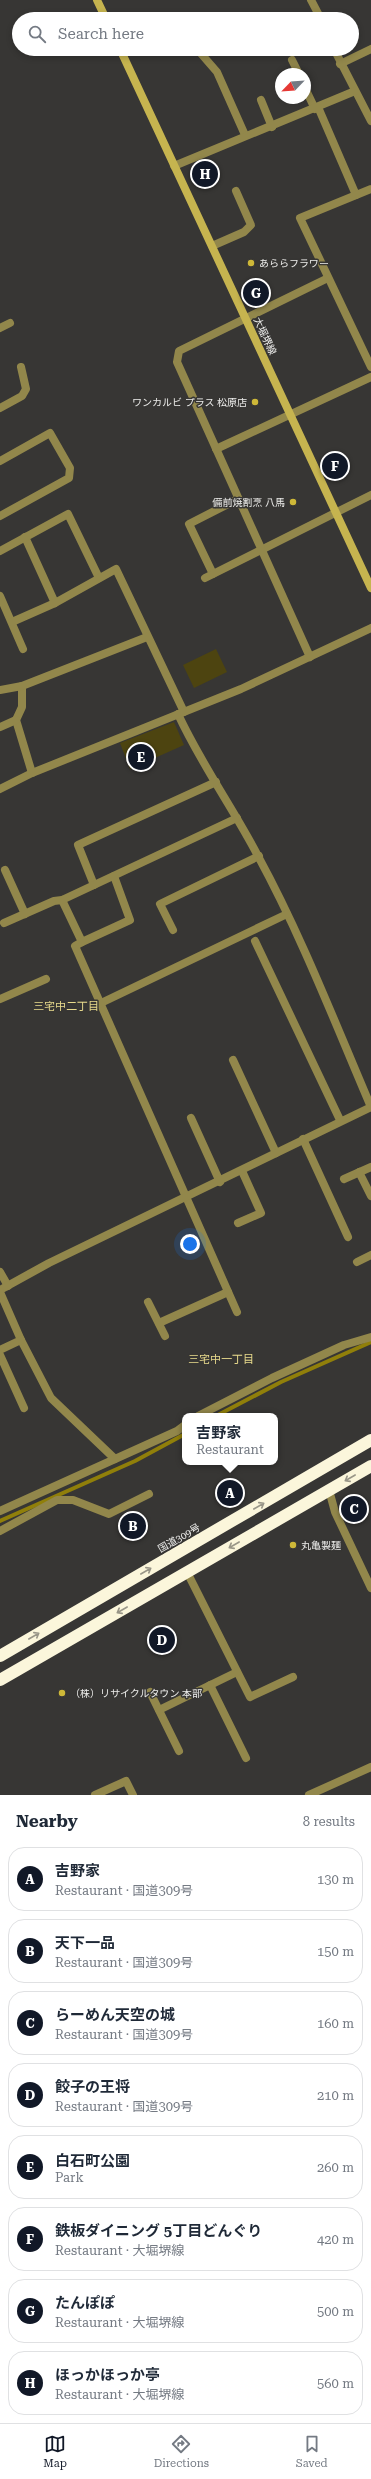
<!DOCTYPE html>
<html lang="en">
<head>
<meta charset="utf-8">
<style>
	:root { --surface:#fff; --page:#f2f2f3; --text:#1f2937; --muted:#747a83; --line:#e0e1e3; --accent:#111827 }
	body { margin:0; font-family:"Roboto Serif","Noto Sans JP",serif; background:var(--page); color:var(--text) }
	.compass { position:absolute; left:275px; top:68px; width:36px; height:36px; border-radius:50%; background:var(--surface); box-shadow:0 2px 6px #0003; rotate:245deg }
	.you { position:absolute; left:190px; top:1244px; width:14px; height:14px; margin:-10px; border:3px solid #fff; border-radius:50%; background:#1a73e8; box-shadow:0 0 0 6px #1a73e833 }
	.badge { display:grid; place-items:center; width:26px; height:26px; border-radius:50%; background:var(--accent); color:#fff; font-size:13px; font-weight:700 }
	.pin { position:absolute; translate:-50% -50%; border:2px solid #fff; box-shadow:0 1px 4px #0006 }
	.popup { position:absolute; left:182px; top:1413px; width:96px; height:52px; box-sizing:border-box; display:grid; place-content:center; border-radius:8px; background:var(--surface); filter:drop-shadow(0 1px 3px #0005); font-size:13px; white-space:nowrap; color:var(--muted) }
	.popup b { font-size:15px; color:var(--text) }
	.popup::after { content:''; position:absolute; left:50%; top:100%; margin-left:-8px; border:8px solid transparent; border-top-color:var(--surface) }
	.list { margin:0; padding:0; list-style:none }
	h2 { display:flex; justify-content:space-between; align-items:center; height:52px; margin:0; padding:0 16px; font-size:17px }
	h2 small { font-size:13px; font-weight:400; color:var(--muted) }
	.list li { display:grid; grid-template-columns:26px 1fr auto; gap:12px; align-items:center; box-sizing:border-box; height:64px; margin:0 8px 8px; padding:0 8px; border:1px solid var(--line); border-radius:16px }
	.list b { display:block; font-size:15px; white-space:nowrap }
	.list p { margin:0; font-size:13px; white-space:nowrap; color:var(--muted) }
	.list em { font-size:13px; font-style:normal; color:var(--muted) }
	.icon { flex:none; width:22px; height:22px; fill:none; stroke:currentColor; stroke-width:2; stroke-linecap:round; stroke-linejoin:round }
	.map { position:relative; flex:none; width:371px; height:1795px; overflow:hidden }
	.search { position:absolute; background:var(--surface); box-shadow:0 2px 6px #0003; left:12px; right:12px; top:12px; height:44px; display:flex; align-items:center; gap:10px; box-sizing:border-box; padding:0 14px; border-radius:22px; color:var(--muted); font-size:15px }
	.sheet { height:628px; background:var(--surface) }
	nav { display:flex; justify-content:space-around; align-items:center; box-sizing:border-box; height:56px; border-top:1px solid var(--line); background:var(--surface); font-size:11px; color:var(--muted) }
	nav a { display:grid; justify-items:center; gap:2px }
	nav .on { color:var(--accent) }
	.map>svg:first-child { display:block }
</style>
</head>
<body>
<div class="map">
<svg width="371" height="1795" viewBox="0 0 371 1795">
	<rect width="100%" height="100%" fill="#373634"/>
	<g fill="#4d4410">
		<path d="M216 649 227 672 194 688 183 665Z"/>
		<path d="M174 722 184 745 130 769 120 743Z"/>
	</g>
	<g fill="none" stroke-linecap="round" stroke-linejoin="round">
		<g stroke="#907f0a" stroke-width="4">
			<path d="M216 1416 281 1382 371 1342"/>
			<path d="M0 1521 135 1461 185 1434"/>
		</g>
		<g stroke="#92874b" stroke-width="8">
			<path d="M311 0 321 19"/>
			<path d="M197 49 217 72 245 135"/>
			<path d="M334 49 371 121"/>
			<path d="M292 60 299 74"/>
			<path d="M340 64 371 49"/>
			<path d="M305 88 315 109"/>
			<path d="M261 100 272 127"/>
			<path d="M318 107 356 195"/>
			<path d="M174 166 355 91"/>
			<path d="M371 189 300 218 371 367"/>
			<path d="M212 246 244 232 251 225 236 191"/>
			<path d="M0 328 10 323"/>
			<path d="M0 408 22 396 26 389 21 367"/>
			<path d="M216 449 371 377"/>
			<path d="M0 461 50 433 70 468 69 478 0 516"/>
			<path d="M25 537 55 603"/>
			<path d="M0 551 68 514 99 578"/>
			<path d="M213 574 189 524 238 499"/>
			<path d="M205 578 371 495"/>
			<path d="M0 596 23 649"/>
			<path d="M12 622 55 603 116 569 184 712"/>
			<path d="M310 657 177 362 179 351 328 278"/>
			<path d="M22 686V707L16 720 32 773"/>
			<path d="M0 690 22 686 147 637"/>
			<path d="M178 714C201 764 233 808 258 856 302 937 335 1023 371 1107"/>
			<path d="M0 727 16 720"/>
			<path d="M0 789 32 773 241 689 371 628"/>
			<path d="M5 870 25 914"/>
			<path d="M94 885 78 845 216 782"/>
			<path d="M62 900 82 942 75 946 237 1312"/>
			<path d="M4 923 54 901 62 900 237 818"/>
			<path d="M173 930 160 904 259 856"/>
			<path d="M255 941 340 1120"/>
			<path d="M82 942 130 920 114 876"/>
			<path d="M0 999 46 979"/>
			<path d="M101 1003 287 914"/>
			<path d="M233 1060 276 1153"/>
			<path d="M191 1118 220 1182"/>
			<path d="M303 1139 348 1237"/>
			<path d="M359 1172 371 1196"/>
			<path d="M344 1179 371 1167"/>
			<path d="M238 1223 261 1213 242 1171"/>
			<path d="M357 1262 371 1255"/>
			<path d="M0 1272 8 1286"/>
			<path d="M0 1290 49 1263 371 1107"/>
			<path d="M0 1292 21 1340 51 1398 115 1459"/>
			<path d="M148 1302 165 1336"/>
			<path d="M159 1323 228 1292"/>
			<path d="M0 1350 21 1340"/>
			<path d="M0 1355 24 1408"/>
			<path d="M198 1416 272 1378 344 1345 371 1337"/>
			<path d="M329 1490 335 1512 371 1588"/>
			<path d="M0 1511 177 1431 185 1425"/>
			<path d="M0 1531 57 1500H73L109 1514 149 1494"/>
			<path d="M187 1572 250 1697 293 1677"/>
			<path d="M210 1685 246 1758"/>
			<path d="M150 1692 179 1751"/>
			<path d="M159 1710 237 1672"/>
			<path d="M95 1795 126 1781 133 1795"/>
			<path d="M309 1795 371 1767"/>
		</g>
		<g stroke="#c6b44f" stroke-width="8">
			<path d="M97 0 106 19"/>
			<path d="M120 49 371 588"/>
		</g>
		<g stroke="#fbf6db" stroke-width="12">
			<path d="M0 1656 371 1440"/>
			<path d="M0 1680 371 1466"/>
		</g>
	</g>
	<defs><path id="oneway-shaft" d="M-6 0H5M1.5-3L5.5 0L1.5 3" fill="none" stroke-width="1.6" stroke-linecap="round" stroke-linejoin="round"/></defs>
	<g stroke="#999688">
		<use href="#oneway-shaft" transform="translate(350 1478) rotate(150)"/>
		<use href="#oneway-shaft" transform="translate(259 1506) rotate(-30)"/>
		<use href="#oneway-shaft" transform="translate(234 1545) rotate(150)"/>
		<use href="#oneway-shaft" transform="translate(146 1571) rotate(-30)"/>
		<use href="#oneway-shaft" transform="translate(122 1610) rotate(150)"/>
		<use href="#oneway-shaft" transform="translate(34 1636) rotate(-30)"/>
	</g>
	<g fill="#ceb838" stroke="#373634" stroke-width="1.5">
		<circle cx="251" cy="263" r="4"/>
		<circle cx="255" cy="402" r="4"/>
		<circle cx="293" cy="502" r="4"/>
		<circle cx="293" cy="1545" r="4"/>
		<circle cx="62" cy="1693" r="4"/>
	</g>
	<g text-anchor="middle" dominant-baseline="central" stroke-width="3" stroke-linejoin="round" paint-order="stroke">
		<g font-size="10" fill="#ededeb" stroke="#373634" text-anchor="start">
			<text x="259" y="263">あららフラワー</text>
			<text x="247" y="402" text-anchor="end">ワンカルビ プラス 松原店</text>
			<text x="285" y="502" text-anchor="end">備前焼割烹 八馬</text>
			<text x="301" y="1545">丸亀製麺</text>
			<text x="70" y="1693">（株）リサイクルタウン 本部</text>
		</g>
		<g font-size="10" fill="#ededeb" stroke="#373634">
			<text transform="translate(265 336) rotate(65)">大堀堺線</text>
			<text transform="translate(179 1538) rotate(-30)">国道309号</text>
		</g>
		<g font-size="11" fill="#e8da8c" stroke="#373634">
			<text x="66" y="1006">三宅中二丁目</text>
			<text x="221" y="1359">三宅中一丁目</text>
		</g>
	</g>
</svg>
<svg class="compass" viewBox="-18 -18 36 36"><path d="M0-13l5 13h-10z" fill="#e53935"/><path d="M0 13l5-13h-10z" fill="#747a83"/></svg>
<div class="you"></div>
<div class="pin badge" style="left:230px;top:1493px">A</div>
<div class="popup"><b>吉野家</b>Restaurant</div>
<div class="pin badge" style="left:133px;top:1526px">B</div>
<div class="pin badge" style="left:354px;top:1509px">C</div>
<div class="pin badge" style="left:162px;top:1640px">D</div>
<div class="pin badge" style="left:141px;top:757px">E</div>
<div class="pin badge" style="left:335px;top:466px">F</div>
<div class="pin badge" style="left:256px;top:293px">G</div>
<div class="pin badge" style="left:205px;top:174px">H</div>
<div class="search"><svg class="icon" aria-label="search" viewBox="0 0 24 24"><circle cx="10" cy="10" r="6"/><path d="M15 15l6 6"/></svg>Search here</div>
</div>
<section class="sheet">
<h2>Nearby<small>8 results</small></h2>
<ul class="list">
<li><span class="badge">A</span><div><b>吉野家</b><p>Restaurant · 国道309号</p></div><em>130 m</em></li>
<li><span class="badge">B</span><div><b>天下一品</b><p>Restaurant · 国道309号</p></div><em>150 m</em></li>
<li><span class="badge">C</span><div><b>らーめん天空の城</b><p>Restaurant · 国道309号</p></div><em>160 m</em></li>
<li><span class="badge">D</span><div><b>餃子の王将</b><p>Restaurant · 国道309号</p></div><em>210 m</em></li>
<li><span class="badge">E</span><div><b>白石町公園</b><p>Park</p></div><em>260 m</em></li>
<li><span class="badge">F</span><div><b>鉄板ダイニング 5丁目どんぐり</b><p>Restaurant · 大堀堺線</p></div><em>420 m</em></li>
<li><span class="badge">G</span><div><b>たんぽぽ</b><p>Restaurant · 大堀堺線</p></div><em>500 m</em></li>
<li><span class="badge">H</span><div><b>ほっかほっか亭</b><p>Restaurant · 大堀堺線</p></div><em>560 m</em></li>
</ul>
</section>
<nav>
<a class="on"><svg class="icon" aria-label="map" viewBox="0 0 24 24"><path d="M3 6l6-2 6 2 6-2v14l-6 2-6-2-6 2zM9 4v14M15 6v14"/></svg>Map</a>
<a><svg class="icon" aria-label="directions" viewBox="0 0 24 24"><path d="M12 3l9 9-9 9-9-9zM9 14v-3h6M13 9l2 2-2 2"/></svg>Directions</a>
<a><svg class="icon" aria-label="saved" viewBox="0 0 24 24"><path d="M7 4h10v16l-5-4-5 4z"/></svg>Saved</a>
</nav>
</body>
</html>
